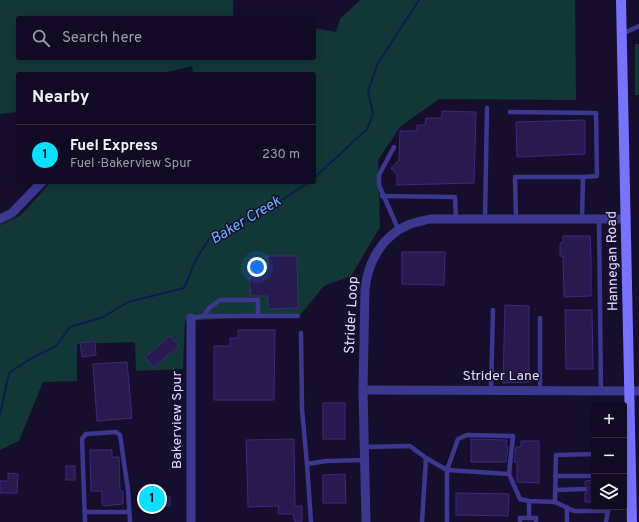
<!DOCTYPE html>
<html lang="en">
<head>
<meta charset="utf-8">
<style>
	:root { --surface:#100b22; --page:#19142a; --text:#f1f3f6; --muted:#9c9ba5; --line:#302b40; --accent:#07e1ff }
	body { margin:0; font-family:Overpass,sans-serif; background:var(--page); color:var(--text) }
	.controls { position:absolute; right:12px; bottom:12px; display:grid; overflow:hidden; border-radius:4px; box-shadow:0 2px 10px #0003 }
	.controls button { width:36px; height:36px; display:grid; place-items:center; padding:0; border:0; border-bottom:1px solid var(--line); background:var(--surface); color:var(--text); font:20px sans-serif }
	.you { position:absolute; left:257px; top:267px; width:14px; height:14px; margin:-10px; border:3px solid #fff; border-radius:50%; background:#1a73e8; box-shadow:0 0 0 6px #1a73e833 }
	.badge { display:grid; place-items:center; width:26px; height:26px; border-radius:50%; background:var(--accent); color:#111; font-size:13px; font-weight:700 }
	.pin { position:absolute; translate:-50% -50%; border:2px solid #fff; box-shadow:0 1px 4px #0006 }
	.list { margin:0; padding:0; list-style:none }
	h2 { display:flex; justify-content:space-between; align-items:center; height:52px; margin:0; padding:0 16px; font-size:17px }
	h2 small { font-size:13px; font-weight:400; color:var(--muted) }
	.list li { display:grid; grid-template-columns:26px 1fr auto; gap:12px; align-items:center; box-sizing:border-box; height:60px; padding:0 16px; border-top:1px solid var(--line) }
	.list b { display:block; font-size:15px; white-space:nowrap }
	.list p { margin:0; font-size:13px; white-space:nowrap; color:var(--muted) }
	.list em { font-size:13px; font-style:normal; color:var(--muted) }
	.icon { flex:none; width:22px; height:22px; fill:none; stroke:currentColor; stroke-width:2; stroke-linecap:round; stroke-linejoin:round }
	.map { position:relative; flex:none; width:639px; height:522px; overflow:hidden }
	.search { position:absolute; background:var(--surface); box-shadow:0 2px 10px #0003; left:16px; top:16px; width:300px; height:44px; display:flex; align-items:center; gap:10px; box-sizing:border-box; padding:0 14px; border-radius:4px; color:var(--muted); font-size:15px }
	.panel { position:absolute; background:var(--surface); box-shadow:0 2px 10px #0003; left:16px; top:72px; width:300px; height:112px; border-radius:4px }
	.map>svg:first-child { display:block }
</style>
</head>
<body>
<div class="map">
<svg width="639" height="522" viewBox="0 0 639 522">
	<rect width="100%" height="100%" fill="#150f2d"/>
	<g fill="#123737">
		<path d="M0 0H233V18H18V58H314V28L336 32 340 19 360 0H575L576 100 439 99 400 127 378 160 380 227 351 276 324 286 301 314 185 321 183 369 136 371 135 342 77 344V381L43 382 19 441 0 450V225L21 215 51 182H314V74H193L192 66 158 74H18V112L0 114Z"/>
		<rect x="635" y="44" width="4" height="51"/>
	</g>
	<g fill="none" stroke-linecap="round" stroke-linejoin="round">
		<g stroke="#071f4e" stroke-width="2">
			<path d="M314 178 367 129 373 114 368 91 378 63 419 0"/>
			<path d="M0 415 9 373 30 359 56 346 70 327 103 317 128 302 184 288 197 257 211 237 254 218 309 182"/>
		</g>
	</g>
	<g fill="#261a4f" stroke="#3c2a7d">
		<path d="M442 111 476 112 474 183 397 185V175L391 168 399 160 400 131H417V125H425L426 118H442Z"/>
		<path d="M585 120V154L517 157 516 122Z"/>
		<path d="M563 236H590L591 255V296L564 297 563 256H560V243H563Z"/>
		<path d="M402 252H445L444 285 402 284Z"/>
		<path d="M267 256H297L298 308 268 309V296H251L249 278H251L250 269H268Z"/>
		<path d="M505 305 529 306V382L503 383Z"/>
		<path d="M565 310H592L593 369H566Z"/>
		<path d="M238 330H275L274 400H214V346H230V338H238Z"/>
		<path d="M170 336 179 346 154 367 145 357Z"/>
		<path d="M95 341 96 355 82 357 80 343Z"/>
		<path d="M127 362 132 418 97 421 93 364Z"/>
		<rect x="323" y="403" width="22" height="36"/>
		<path d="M294 439 295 506H302V522H295L293 514H278L279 506 248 507V503L246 440Z"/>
		<path d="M471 439 507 440 506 447H508L506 462H471Z"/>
		<path d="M521 441H539V483L517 482V462H514L516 447H521Z"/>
		<path d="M90 450H112V457H119L120 491H123V504L104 506 102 504V491H91Z"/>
		<rect x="66" y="466" width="9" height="14"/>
		<path d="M8 473 18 474 17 493H0V481H8Z"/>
		<path d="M345 474 346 503H323V475Z"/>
		<path d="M594 480V502H585V493L589 489 585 485V481Z"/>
		<path d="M456 493 509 494 508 516 456 515Z"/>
		<path d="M144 497H170V506H143Z"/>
	</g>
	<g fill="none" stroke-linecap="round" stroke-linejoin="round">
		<g stroke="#3c378f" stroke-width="4.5">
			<path d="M622 34 639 26"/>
			<path d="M510 112 596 113 597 176 583 177"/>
			<path d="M394 147 379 175V185L399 231"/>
			<path d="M382 196 455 197 456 219"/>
			<path d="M485 219 487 108"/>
			<path d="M516 219 515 177H583L582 219"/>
			<path d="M599 219 601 391"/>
			<path d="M204 316 209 308 220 300H258V316"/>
			<path d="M191 318 204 316H298"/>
			<path d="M540 318V391"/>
			<path d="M301 333 302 409 307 464"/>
			<path d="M491 390 493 310"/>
			<path d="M364 447 410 446 426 458"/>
			<path d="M555 476H594"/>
			<path d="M555 490 585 489"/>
			<path d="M555 502 556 455 594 454"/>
			<path d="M567 507V522"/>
			<path d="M85 512H129"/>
			<path d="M529 518V501"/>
			<path d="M85 522 82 439 86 434 116 432 120 435 128 490 130 522"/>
			<path d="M311 522 307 464 326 461 364 460"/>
			<path d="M422 522 426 458 447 470 458 439 467 435 513 436 509 474"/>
			<path d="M447 522V470L509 474 520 499 529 501 555 502 574 511H608L609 507"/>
			<path d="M520 522V518H536V522"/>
			<path d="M606 522 608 511"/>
		</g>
		<g stroke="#3c378f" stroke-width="9">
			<path d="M0 219 12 213 42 182"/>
			<path d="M191 318V522"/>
			<path d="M363 390 639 391"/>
			<path d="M366 522 363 390 365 289C368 262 382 236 408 225 415 222 423 221 430 219H626"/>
		</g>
		<path stroke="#7872ff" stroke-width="10" d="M621 0 632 522"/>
	</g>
	<g text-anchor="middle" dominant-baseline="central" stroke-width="3" stroke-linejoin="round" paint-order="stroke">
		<g font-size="14" fill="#e0dbff" stroke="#150f2d">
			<text transform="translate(613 261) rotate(-91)">Hannegan Road</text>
			<text transform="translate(352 315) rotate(-87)">Strider Loop</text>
			<text x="501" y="376">Strider Lane</text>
			<text transform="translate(177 420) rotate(-90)">Bakerview Spur</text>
		</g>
		<g font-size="15" font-style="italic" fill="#69b6ff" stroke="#150f2d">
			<text transform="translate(246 221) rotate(-31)">Baker Creek</text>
		</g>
	</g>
</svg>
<div class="controls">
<button>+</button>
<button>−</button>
<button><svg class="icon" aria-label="layers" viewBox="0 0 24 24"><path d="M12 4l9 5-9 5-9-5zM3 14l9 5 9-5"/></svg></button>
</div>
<div class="you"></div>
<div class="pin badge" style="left:152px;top:499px">1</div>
<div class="search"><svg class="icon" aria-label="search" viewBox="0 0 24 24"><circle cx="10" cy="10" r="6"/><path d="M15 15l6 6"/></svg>Search here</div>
<section class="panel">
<h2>Nearby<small></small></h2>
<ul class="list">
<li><span class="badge">1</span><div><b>Fuel Express</b><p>Fuel · Bakerview Spur</p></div><em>230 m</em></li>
</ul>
</section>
</div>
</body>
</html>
